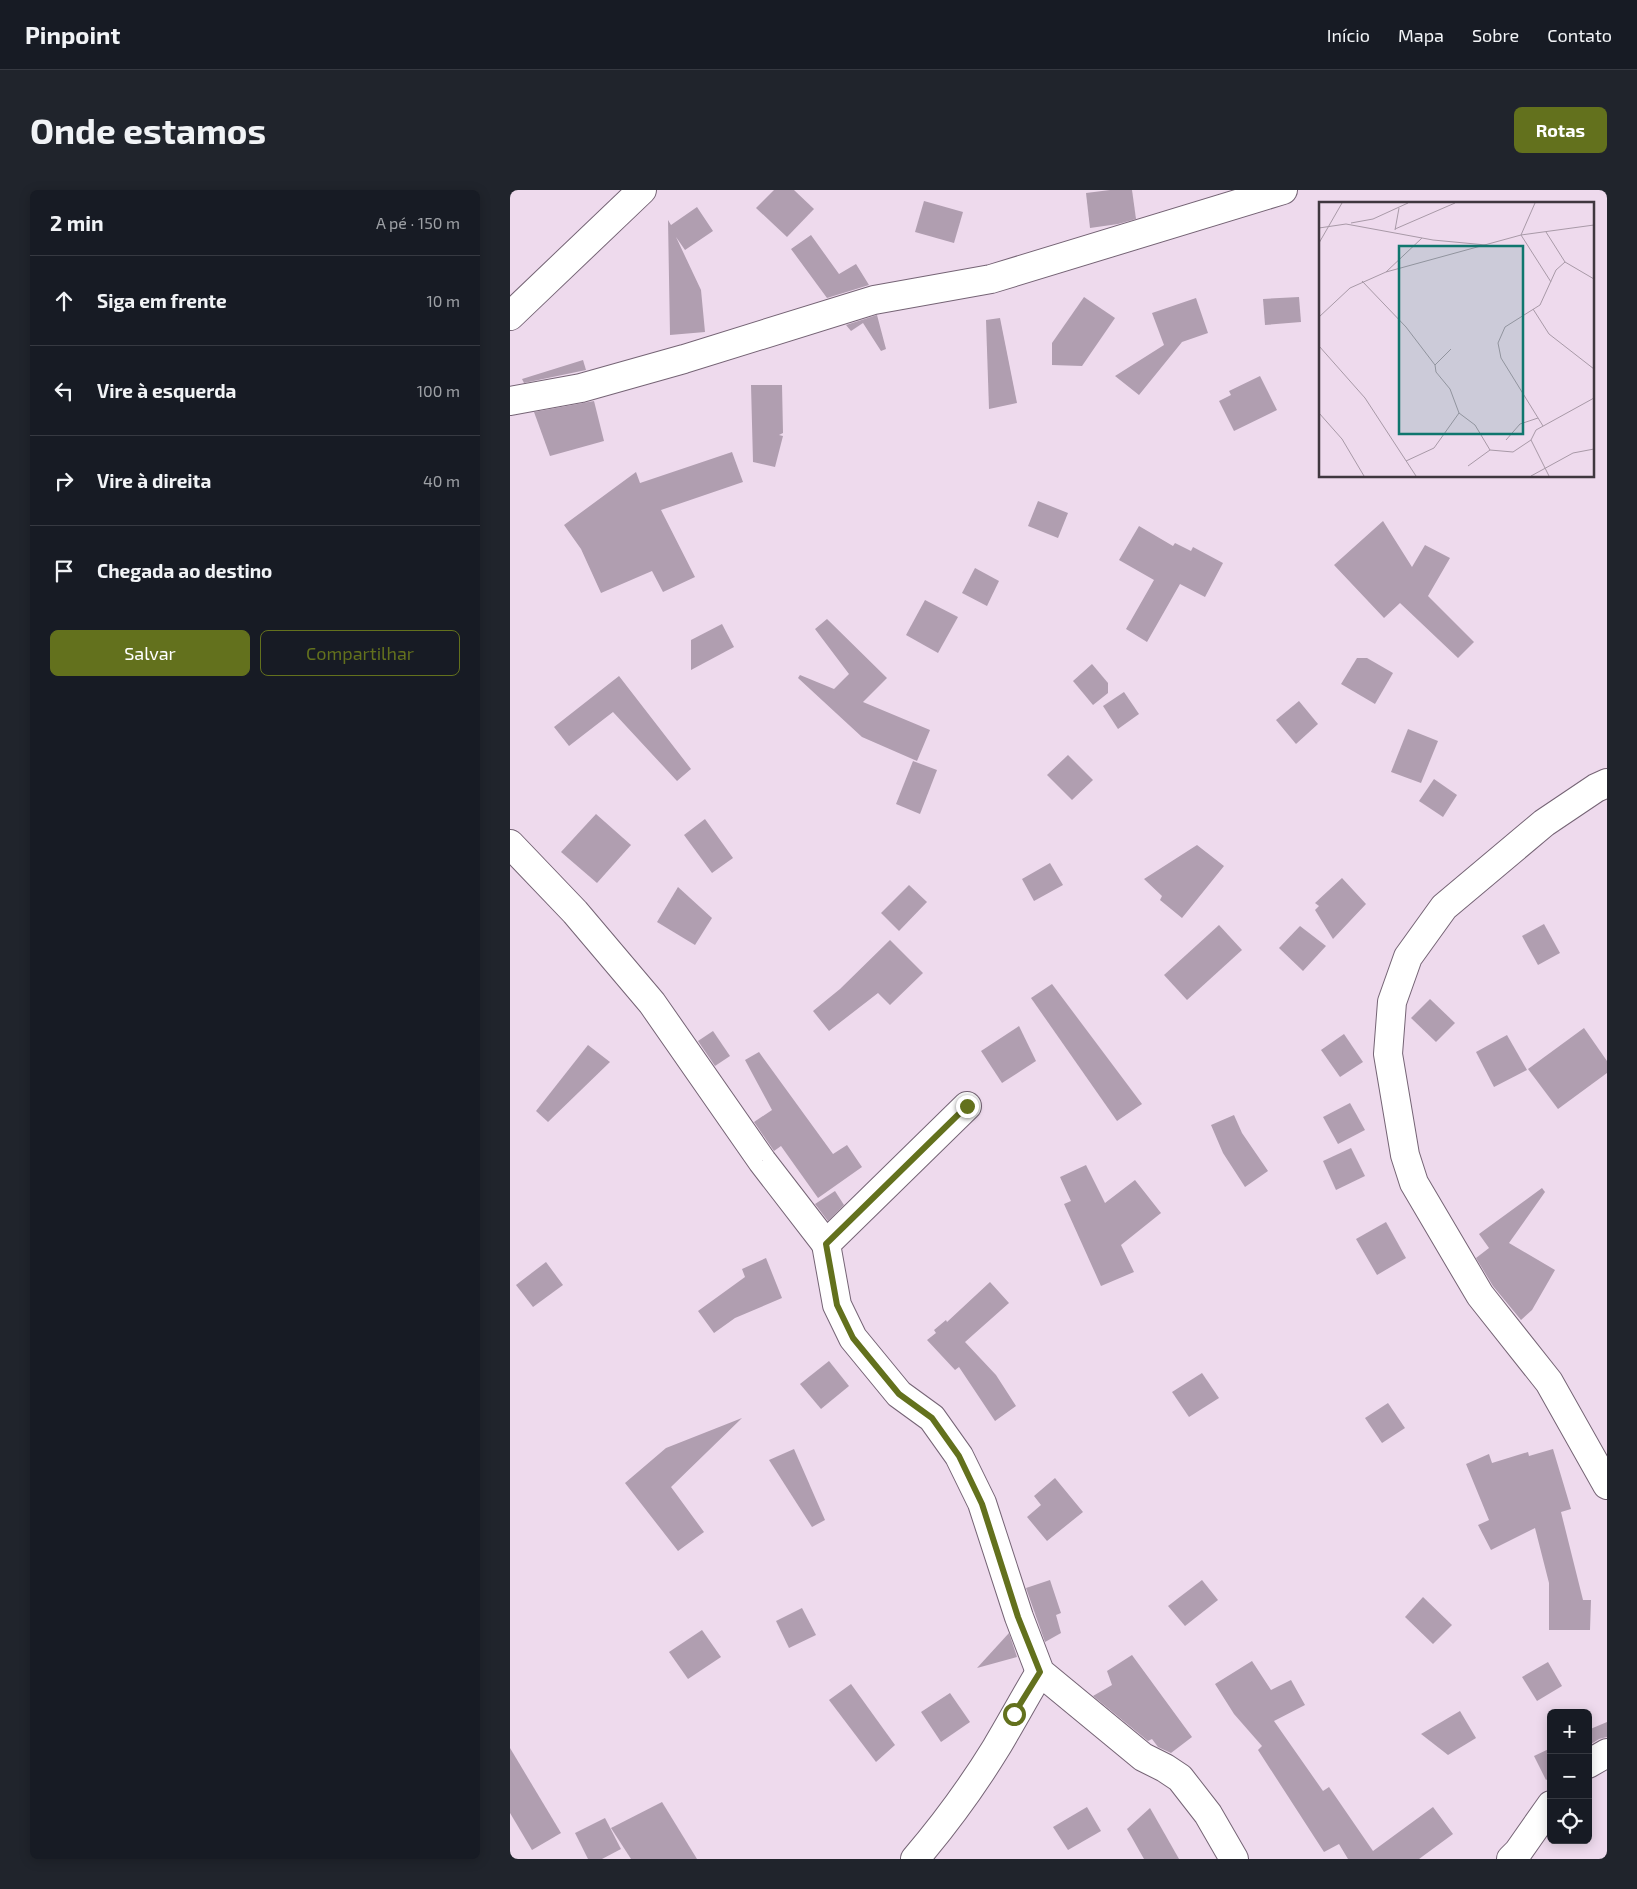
<!DOCTYPE html>
<html lang="pt">
<head>
<meta charset="utf-8">
<style>
	:root { --surface:#171b24; --page:#20242c; --text:#f1f3f6; --muted:#9ea1a6; --line:#363941; --accent:#63711d }
	body { margin:0; font-family:"Exo 2",sans-serif; background:var(--page); color:var(--text) }
	.controls { position:absolute; right:15px; bottom:15px; display:grid; overflow:hidden; border-radius:8px; box-shadow:0 2px 12px #0003 }
	.controls button { width:45px; height:45px; display:grid; place-items:center; padding:0; border:0; border-bottom:1px solid var(--line); background:var(--surface); color:var(--text); font:25px sans-serif }
	.stop { position:absolute; width:15px; height:15px; margin:-11px; border:4px solid #63711d; border-radius:50%; background:#fff }
	.stop.end { background:#63711d; border-color:#fff; box-shadow:0 1px 5px #0008 }
	.list { margin:0; padding:0; list-style:none }
	h2 { display:flex; justify-content:space-between; align-items:center; height:65px; margin:0; padding:0 20px; font-size:21px }
	h2 small { font-size:16px; font-weight:400; color:var(--muted) }
	.list li { display:grid; grid-template-columns:32px 1fr auto; gap:15px; align-items:center; box-sizing:border-box; height:90px; padding:0 20px; border-top:1px solid var(--line) }
	.list b { display:block; font-size:19px; white-space:nowrap }
	.list em { font-size:16px; font-style:normal; color:var(--muted) }
	.actions { display:flex; gap:10px; padding:15px 20px }
	.actions a { flex:1; padding:11px 0; border:1px solid var(--accent); border-radius:8px; text-align:center; font-size:18px; color:var(--accent) }
	.actions .main { background:var(--accent); color:#fff }
	.icon { flex:none; width:28px; height:28px; fill:none; stroke:currentColor; stroke-width:2; stroke-linecap:round; stroke-linejoin:round }
	.map { position:relative; flex:none; width:1097px; height:1669px; overflow:hidden; border-radius:8px }
	header { display:flex; align-items:center; gap:30px; box-sizing:border-box; height:70px; padding:0 25px; background:var(--surface); border-bottom:1px solid var(--line) }
	header strong { font-size:24px }
	nav { display:flex; gap:28px; margin-inline-start:auto; font-size:18px }
	.intro { display:flex; align-items:center; justify-content:space-between; box-sizing:border-box; height:120px; padding:0 30px }
	h1 { margin:0; font-size:35px }
	.button { padding:12px 22px; border-radius:8px; background:var(--accent); color:#fff; font-size:18px; font-weight:700 }
	main { display:flex; gap:30px; padding:0 30px }
	aside { flex:1; background:var(--surface); border-radius:8px; box-shadow:0 2px 12px #0003 }
	.map>svg:first-child { display:block }
</style>
</head>
<body>
<header>
<strong>Pinpoint</strong>
<nav><a>Início</a><a>Mapa</a><a>Sobre</a><a>Contato</a></nav>
</header>
<div class="intro"><h1>Onde estamos</h1><a class="button">Rotas</a></div>
<main>
<aside>
<h2>2 min<small>A pé · 150 m</small></h2>
<ul class="list">
<li><svg class="icon" aria-label="ahead" viewBox="0 0 24 24"><path d="M12 20V5M6 11l6-6 6 6"/></svg><div><b>Siga em frente</b></div><em>10 m</em></li>
<li><svg class="icon" aria-label="left" viewBox="0 0 24 24"><path d="M17 20v-9H6M10 6l-5 5 5 5"/></svg><div><b>Vire à esquerda</b></div><em>100 m</em></li>
<li><svg class="icon" aria-label="right" viewBox="0 0 24 24"><path d="M7 20v-9h11M14 6l5 5-5 5"/></svg><div><b>Vire à direita</b></div><em>40 m</em></li>
<li><svg class="icon" aria-label="arrive" viewBox="0 0 24 24"><path d="M6 21V4h12l-3 4 3 4H6"/></svg><div><b>Chegada ao destino</b></div></li>
</ul>
<div class="actions"><a class="main">Salvar</a><a>Compartilhar</a></div>
</aside>
<div class="map">
<svg width="1097" height="1669" viewBox="0 0 1097 1669">
	<rect width="100%" height="100%" fill="#eedaed"/>
	<g fill="#b09eb0">
		<path d="M264 0H284L304 19 277 47 246 18Z"/>
		<path d="M600 0H622L626 29 608 34 580 38 576 3Z"/>
		<path d="M414 11 453 22 444 53 405 42Z"/>
		<path d="M187 17 203 41 175 60 166 47 191 100 195 142 160 145 158 30 161 35Z"/>
		<path d="M301 45 329 84 346 74 359 95 317 108 281 59Z"/>
		<path d="M574 107 605 128 572 176 542 175V153Z"/>
		<path d="M789 107 791 132 755 135 753 109Z"/>
		<path d="M686 108 698 143 672 152 629 205 605 186 654 155 642 123Z"/>
		<path d="M367 125 376 159 371 161 353 133 341 141 336 135Z"/>
		<path d="M490 128 507 213 479 219 476 130Z"/>
		<path d="M73 170 76 180 14 193 12 189Z"/>
		<path d="M750 186 767 220 724 241 709 211 721 205 719 201Z"/>
		<path d="M241 195H272L273 243 269 245 273 246 265 277 243 272Z"/>
		<path d="M84 211 94 251 40 266 24 222Z"/>
		<path d="M222 262 233 292 151 320 185 387 153 402 142 381 91 403 71 359 54 335 126 282 130 293Z"/>
		<path d="M528 311 558 323 548 348 518 336Z"/>
		<path d="M873 331 902 377 915 355 940 368 918 406 964 452 948 468 890 413 874 428 824 375Z"/>
		<path d="M629 336 663 356 665 353 681 361 683 357 713 373 695 407 670 394 637 452 616 439 644 390 609 370Z"/>
		<path d="M465 378 489 391 477 416 452 403Z"/>
		<path d="M415 410 448 427 428 463 396 445Z"/>
		<path d="M317 429 377 488 353 512 420 540 407 571 352 547 288 488 290 485 324 499 339 484 305 439Z"/>
		<path d="M212 434 224 457 181 480V450Z"/>
		<path d="M847 468H857L883 483 865 514 831 494Z"/>
		<path d="M582 474 598 493V503L583 515 563 491Z"/>
		<path d="M109 486 181 579 167 591 103 522 59 556 44 537Z"/>
		<path d="M614 502 629 524 608 539 593 516Z"/>
		<path d="M789 511 808 534 786 554 766 530Z"/>
		<path d="M898 539 928 551 911 593 881 582Z"/>
		<path d="M558 565 583 590 562 610 537 585Z"/>
		<path d="M403 571 427 580 410 624 386 614Z"/>
		<path d="M924 589 947 605 933 627 909 611Z"/>
		<path d="M86 624 121 655 87 693 51 662Z"/>
		<path d="M195 629 223 668 202 683 174 645Z"/>
		<path d="M687 655 714 676 672 728 650 710 652 706 634 689Z"/>
		<path d="M540 673 553 695 524 711 512 689Z"/>
		<path d="M832 688 856 714 823 749 805 720 809 716 805 713Z"/>
		<path d="M399 695 417 712 389 741 371 723Z"/>
		<path d="M168 697 202 728 185 755 147 732Z"/>
		<path d="M1034 734 1050 763 1028 775 1012 746Z"/>
		<path d="M709 735 732 760 677 810 654 785Z"/>
		<path d="M790 736 816 756 793 781 769 758Z"/>
		<path d="M380 750 413 783 380 815 368 803 319 841 303 821 330 799Z"/>
		<path d="M542 794 632 914 607 931 521 808Z"/>
		<path d="M920 809 945 833 926 852 901 828Z"/>
		<path d="M509 836 526 871 492 893 471 861Z"/>
		<path d="M1074 838 1097 871V883L1048 919 1018 879Z"/>
		<path d="M203 841 220 866 205 876 188 851Z"/>
		<path d="M834 844 853 872 830 887 811 860Z"/>
		<path d="M997 845 1017 880 984 897 966 862Z"/>
		<path d="M78 855 100 872 38 932 26 921Z"/>
		<path d="M249 862 323 964 337 955 352 977 308 1008 271 956 264 961 244 932 262 920 235 870Z"/>
		<path d="M840 913 855 940 828 954 813 927Z"/>
		<path d="M724 925 732 943 758 981 735 997 713 963 701 935Z"/>
		<path d="M841 958 855 986 826 1000 813 971Z"/>
		<path d="M576 975 595 1013 625 990 651 1023 611 1055 624 1082 591 1096 554 1014 561 1011 550 987Z"/>
		<path d="M1032 998 1035 1002 999 1053 1045 1080 1022 1120 1011 1130 983 1096 966 1068 979 1058 969 1044Z"/>
		<path d="M325 1001 334 1015 318 1031 305 1014Z"/>
		<path d="M876 1032 896 1068 867 1085 846 1049Z"/>
		<path d="M256 1068 272 1108 225 1128 204 1143 188 1121 235 1087 232 1079Z"/>
		<path d="M36 1072 53 1095 23 1117 6 1095Z"/>
		<path d="M480 1092 499 1113 455 1152 486 1185 506 1216 485 1231 449 1177 445 1180 417 1150 426 1143 424 1140 436 1130 437 1132Z"/>
		<path d="M319 1171 339 1196 311 1219 290 1194Z"/>
		<path d="M692 1183 709 1208 679 1227 662 1202Z"/>
		<path d="M878 1213 895 1238 872 1253 855 1228Z"/>
		<path d="M232 1228 161 1297 194 1342 168 1361 115 1293 156 1258Z"/>
		<path d="M284 1259 315 1330 302 1337 259 1270Z"/>
		<path d="M1043 1259 1061 1319 1051 1322 1073 1410H1081L1080 1440H1039V1393L1025 1338 981 1360 968 1335 979 1330 956 1274 979 1264 982 1273 1018 1262 1019 1266Z"/>
		<path d="M545 1288 573 1322 537 1351 517 1327 531 1315 524 1306Z"/>
		<path d="M540 1390 551 1423 546 1425 551 1443 535 1452 516 1398Z"/>
		<path d="M692 1390 708 1410 675 1436 658 1416Z"/>
		<path d="M913 1407 942 1435 923 1454 895 1427Z"/>
		<path d="M292 1418 306 1445 279 1458 266 1431Z"/>
		<path d="M192 1440 211 1467 178 1489 159 1462Z"/>
		<path d="M499 1443 507 1467 467 1478Z"/>
		<path d="M622 1465 682 1547 661 1563 648 1557 642 1549 638 1551 583 1506 602 1495 597 1481Z"/>
		<path d="M742 1471 761 1500 781 1490 795 1515 764 1531 813 1601 819 1597 863 1661 923 1617 943 1644 909 1669H838L829 1654 814 1662 748 1560 752 1556 724 1524 705 1494Z"/>
		<path d="M1038 1472 1052 1496 1027 1511 1012 1487Z"/>
		<path d="M341 1494 385 1555 366 1572 319 1510Z"/>
		<path d="M440 1503 460 1532 431 1552 411 1522Z"/>
		<path d="M950 1521 966 1548 938 1565 911 1544Z"/>
		<path d="M1097 1532V1547L1089 1549 1078 1556V1540Z"/>
		<path d="M0 1558 51 1643 22 1660 0 1623Z"/>
		<path d="M1041 1558V1587L1036 1590 1024 1566Z"/>
		<path d="M152 1612 187 1669H121L101 1638Z"/>
		<path d="M577 1617 591 1641 558 1660 543 1637Z"/>
		<path d="M640 1618 669 1669H634L617 1639Z"/>
		<path d="M95 1628 111 1659 92 1669H78L65 1643Z"/>
	</g>
	<g fill="none" stroke-linecap="round" stroke-linejoin="round">
		<g stroke="#756475" stroke-width="30">
			<g id="minor">
				<path d="M0 126 132 0"/>
				<path d="M0 211 71 198 174 169 364 110 481 89 773 0"/>
				<path d="M1097 593 1086 598 1034 633 934 717 898 767 882 812 878 864 895 965 904 993 970 1105 1039 1192 1097 1295"/>
				<path d="M0 654 65 722 142 813 252 971 316 1054"/>
				<path d="M457 916 316 1054 327 1115 343 1148 389 1204 422 1228 449 1266 472 1313 509 1427 530 1482 633 1567 655 1578 670 1588 698 1624 724 1669"/>
				<path d="M1078 1574 1097 1563"/>
				<path d="M405 1669C435 1634 462 1597 486 1558 501 1533 515 1507 530 1482"/>
				<path d="M1001 1669 1008 1662 1041 1615"/>
			</g>
		</g>
		<use href="#minor" stroke="#fff" stroke-width="28"/>
	</g>
	<g fill="none" stroke-linecap="round" stroke-linejoin="round">
		<path stroke="#63711d" stroke-width="6" d="M457 916 316 1054 327 1115 343 1148 389 1204 422 1228 449 1266 472 1314 508 1427 530 1482 504 1524"/>
	</g>
	<g transform="translate(809 12)">
		<rect width="275" height="275" fill="#eedaed"/>
		<path fill="none" stroke="#a899a7" stroke-width="1" d="M216 1 202 33 232 80M32 21 54 17 89 1M0 26 27 22 114 38 167 43M76 27 136 1M76 28 80 6M0 41 23 1M246 60 275 77M67 70 103 36M43 79 87 125 116 163M214 107 230 132 275 167M0 115 31 86 67 70 202 33 275 23M0 144 46 196 97 274M132 147 116 163 117 170 131 187 140 211 156 223 171 248 194 250 212 238 217 228 275 196M0 211 23 237 45 274M224 224 182 156 179 141 186 125 221 103 237 68 246 60 227 30M187 238 201 222 219 216M212 238 230 274M87 259 115 246 140 211M149 264 171 248M212 274 254 251 275 247"/>
		<path fill="#0f766e" fill-opacity="0.15" stroke="#0f766e" stroke-width="2.5" d="M80 44H204V232H80Z"/>
		<rect width="275" height="275" fill="none" stroke="#3f373f" stroke-width="2.5"/>
	</g>
</svg>
<div class="controls">
<button>+</button>
<button>−</button>
<button><svg class="icon" aria-label="locate" viewBox="0 0 24 24"><circle cx="12" cy="12" r="6"/><path d="M12 2v4M12 18v4M2 12h4M18 12h4"/></svg></button>
</div>
<div class="stop" style="left:504px;top:1524px"></div>
<div class="stop end" style="left:457px;top:916px"></div>
</div>
</main>
</body>
</html>
